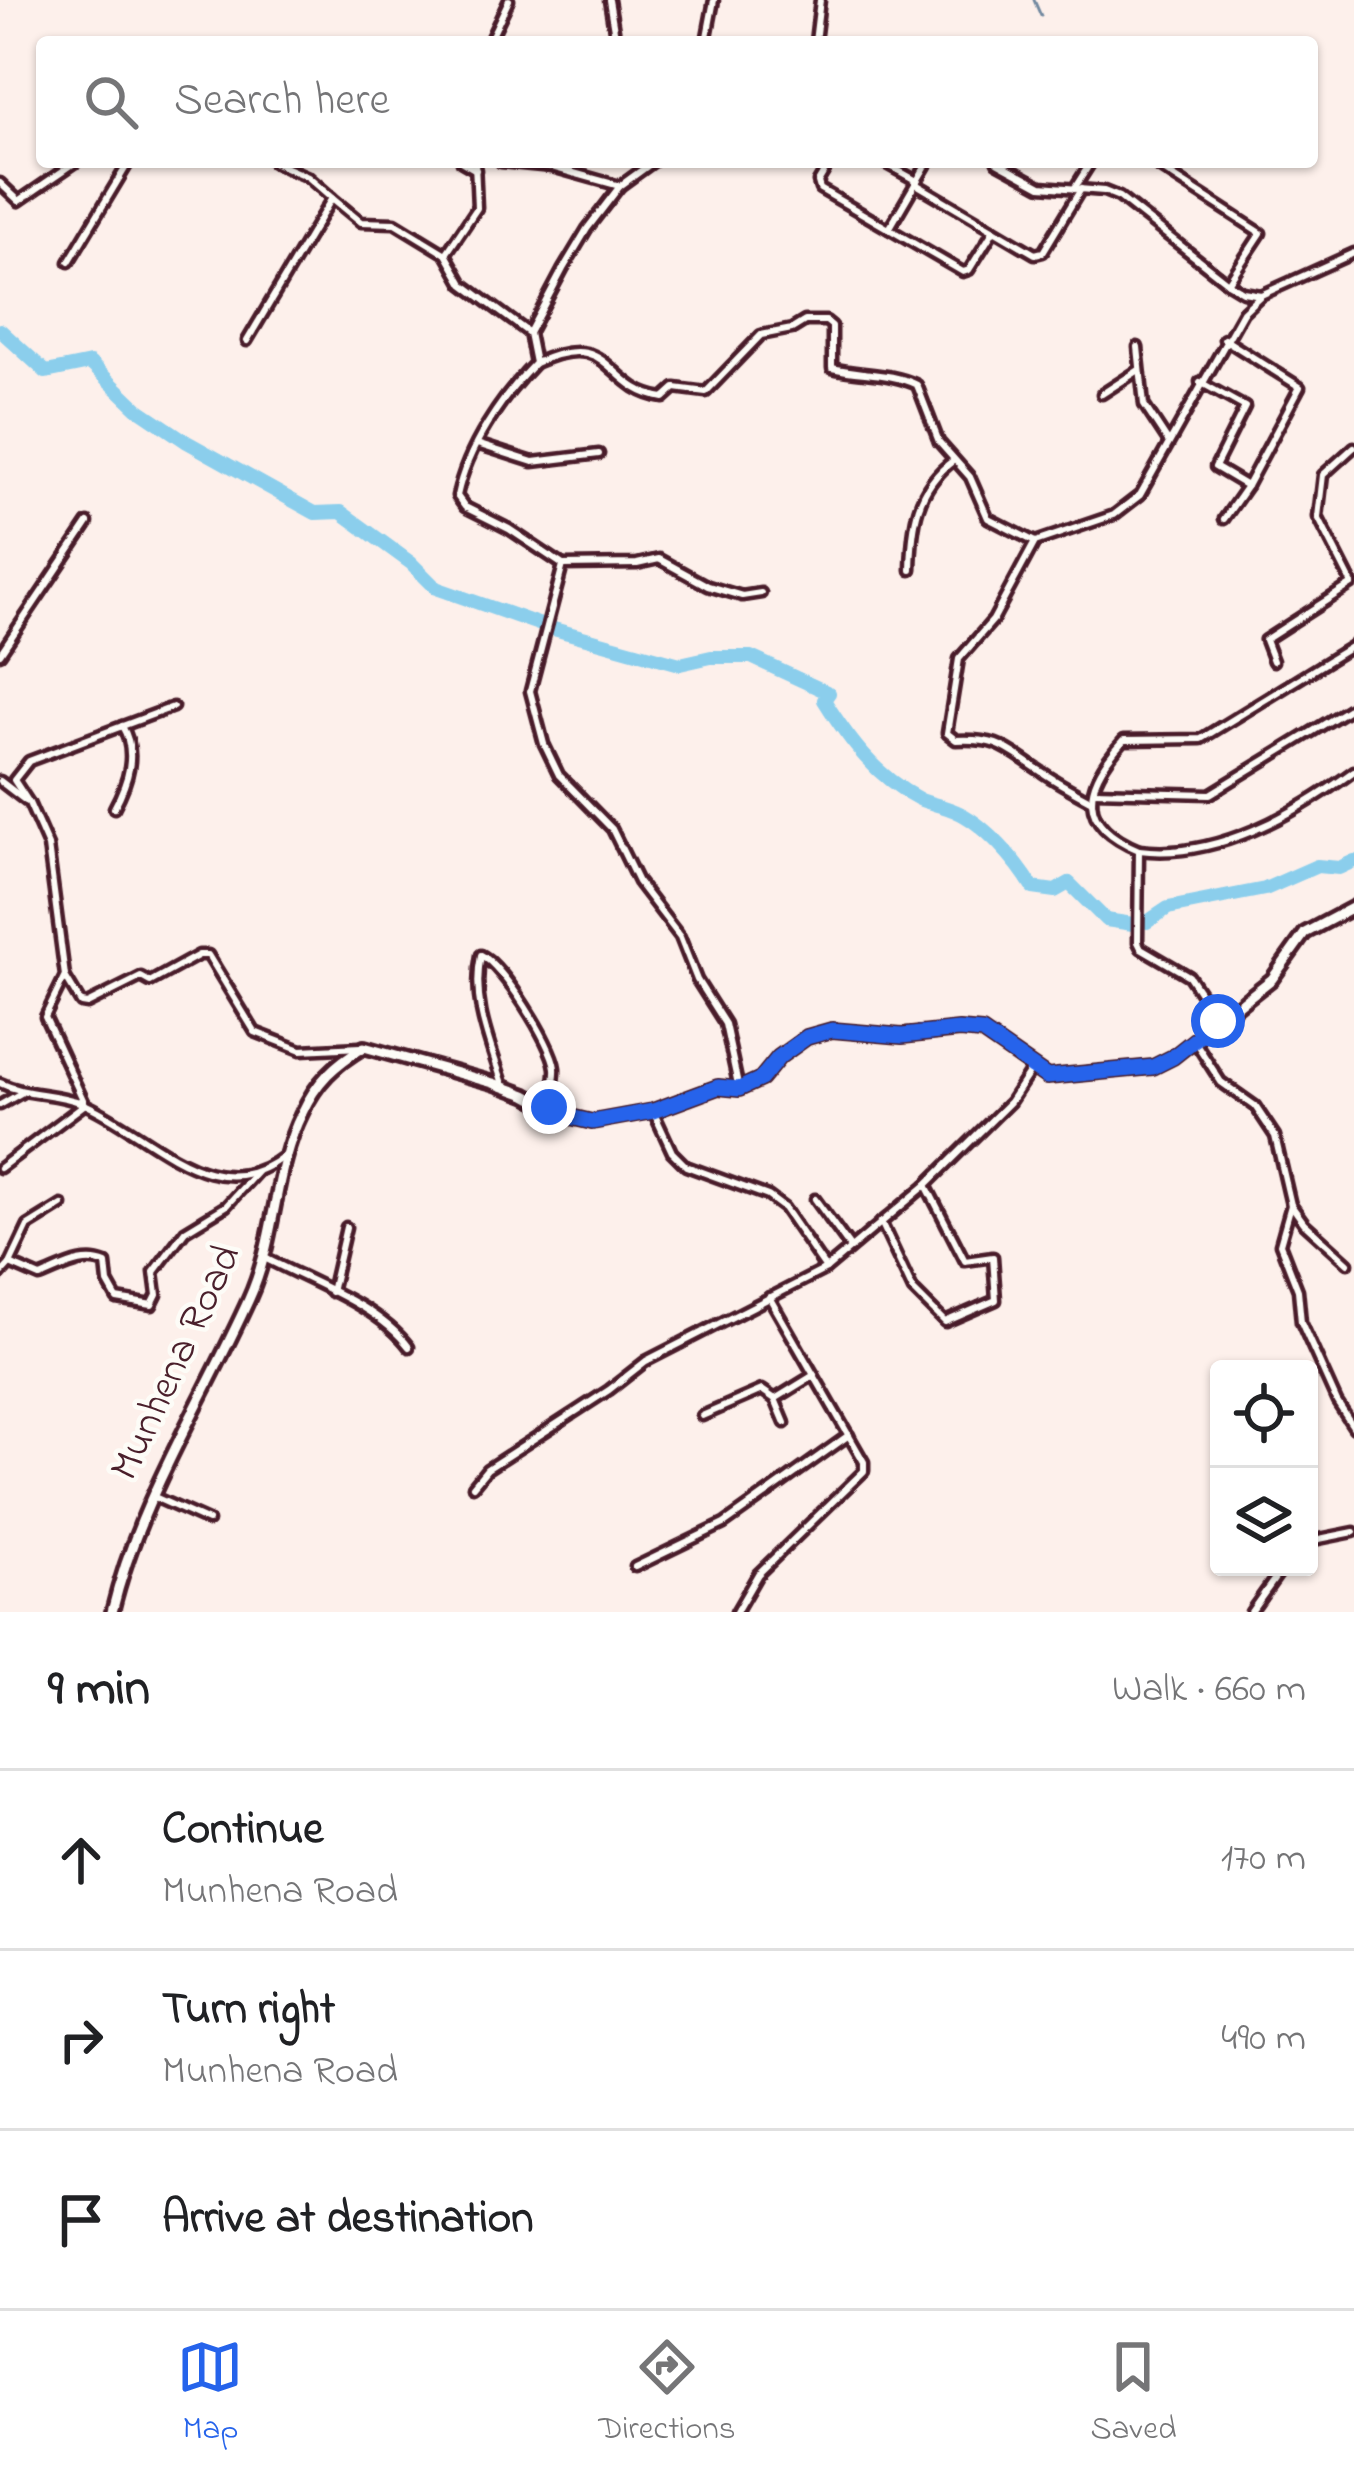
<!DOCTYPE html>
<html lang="en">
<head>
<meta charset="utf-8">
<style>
	:root { --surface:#fff; --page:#f6f6f6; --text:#202124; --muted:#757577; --line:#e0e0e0; --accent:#2563eb }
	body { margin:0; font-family:"Indie Flower",sans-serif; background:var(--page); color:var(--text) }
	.controls { position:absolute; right:36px; bottom:36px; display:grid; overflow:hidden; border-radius:12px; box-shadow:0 3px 9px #0004 }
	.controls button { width:108px; height:108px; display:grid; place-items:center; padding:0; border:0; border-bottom:3px solid var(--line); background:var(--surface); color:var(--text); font:60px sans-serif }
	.stop { position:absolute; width:36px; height:36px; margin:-27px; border:9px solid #2563eb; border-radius:50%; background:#fff }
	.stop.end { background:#2563eb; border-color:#fff; box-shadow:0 3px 12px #0008 }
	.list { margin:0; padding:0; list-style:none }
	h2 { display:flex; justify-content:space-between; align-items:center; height:156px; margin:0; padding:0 48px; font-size:51px }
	h2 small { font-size:39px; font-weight:400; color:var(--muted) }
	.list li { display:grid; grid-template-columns:78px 1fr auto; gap:36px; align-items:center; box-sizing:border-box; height:180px; padding:0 48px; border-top:3px solid var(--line) }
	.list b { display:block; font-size:45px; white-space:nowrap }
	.list p { margin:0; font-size:39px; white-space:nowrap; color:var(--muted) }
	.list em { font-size:39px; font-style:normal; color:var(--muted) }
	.icon { flex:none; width:66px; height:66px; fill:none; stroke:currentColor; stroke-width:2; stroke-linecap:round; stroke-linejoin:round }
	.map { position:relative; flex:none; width:1354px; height:1612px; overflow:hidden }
	.search { position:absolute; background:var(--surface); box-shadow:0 3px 9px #0004; left:36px; right:36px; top:36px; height:132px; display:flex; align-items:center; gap:30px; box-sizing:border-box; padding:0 42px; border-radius:12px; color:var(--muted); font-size:45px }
	.sheet { height:696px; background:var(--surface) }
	nav { display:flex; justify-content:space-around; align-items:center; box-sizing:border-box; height:168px; border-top:3px solid var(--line); background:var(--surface); font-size:33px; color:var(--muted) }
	nav a { display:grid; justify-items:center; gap:6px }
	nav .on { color:var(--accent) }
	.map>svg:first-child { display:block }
</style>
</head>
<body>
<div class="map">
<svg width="1354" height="1612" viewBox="0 0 1354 1612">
	<rect width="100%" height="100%" fill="#fdf0eb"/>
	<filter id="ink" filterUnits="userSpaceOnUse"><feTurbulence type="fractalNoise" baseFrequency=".00833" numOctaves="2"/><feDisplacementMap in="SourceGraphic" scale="24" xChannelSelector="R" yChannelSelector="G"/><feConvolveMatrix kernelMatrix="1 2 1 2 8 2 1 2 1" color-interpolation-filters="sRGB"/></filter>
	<g filter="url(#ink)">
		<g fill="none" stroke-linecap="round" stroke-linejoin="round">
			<path stroke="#71889f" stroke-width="3" d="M1034 0 1041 16"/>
			<g stroke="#8bceec" stroke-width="14">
				<path d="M0 330 46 372 90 363 138 409 187 442 315 513 341 512 411 563 436 588 541 625"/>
				<path d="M550 628 680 664 711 657H751L829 693 824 700C849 740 876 777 919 799 930 804 944 806 955 811 984 823 1017 861 1033 888L1055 891 1069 883 1106 920 1133 924"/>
				<path d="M1147 922 1168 908 1265 889 1317 866 1339 868 1354 861"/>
			</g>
			<g stroke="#4a1f2b" stroke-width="15">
				<g id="street">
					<path d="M609 0 616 42"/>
					<path d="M489 42 509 0"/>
					<path d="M706 42 714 0"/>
					<path d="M815 42 820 0"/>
					<path d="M273 162 308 177 332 198"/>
					<path d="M462 162 476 170"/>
					<path d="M501 162 552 167 620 186"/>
					<path d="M653 162 620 186 587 229 563 269 529 333 535 363C501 398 467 448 457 496L465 507 509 529 563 565 530 691 544 744 559 775 612 829 638 882 680 937 697 980 725 1024 739 1089"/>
					<path d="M830 162 818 182 820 189 963 272 969 270 994 230"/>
					<path d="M883 162 917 181"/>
					<path d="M997 162 1041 186 1104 191 1119 197 1228 283 1243 292 1261 295"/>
					<path d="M1151 162 1261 233 1228 283"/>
					<path d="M0 183 19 201 76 162"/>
					<path d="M916 184 1035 254 1043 252 1081 189"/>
					<path d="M1074 189 1091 162"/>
					<path d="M889 229 928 162"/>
					<path d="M446 254 477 208 475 162"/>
					<path d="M69 262 129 162"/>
					<path d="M247 341 332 198 361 222 395 223 446 254 463 284 529 333"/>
					<path d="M1138 347 1144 405 1167 440"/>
					<path d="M535 363C614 327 603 389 664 398L675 388 706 392 761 335 792 329 805 321H826L832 326V368C860 375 891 372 917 385L939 442 970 477 988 518 1035 542"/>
					<path d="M1200 382 1245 407 1215 467 1247 486"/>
					<path d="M1102 394 1139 370"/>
					<path d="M477 444 533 462 599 454"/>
					<path d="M1224 519 1247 486 1300 387 1224 339"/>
					<path d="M563 565 637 564 659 559 708 586 742 596 761 593"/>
					<path d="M911 570C912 525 916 488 954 460"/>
					<path d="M0 654 88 523"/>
					<path d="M1273 661 1265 640 1352 584 1318 517 1323 475 1354 447"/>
					<path d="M0 781 26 801"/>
					<path d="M1094 791 1210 794 1354 706"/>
					<path d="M1092 801C1075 792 1058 783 1042 772 1006 749 1001 738 956 740L947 733 959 659 993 620 1035 542 1114 515 1140 495 1243 312 1261 295 1354 253"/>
					<path d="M114 808C128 782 138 753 122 726"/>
					<path d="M1139 850C1216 860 1295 814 1354 771"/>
					<path d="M66 978 81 1003 87 1004 141 977 150 982 199 955H208L255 1032 301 1050 360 1047"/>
					<path d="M1218 1020 1189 976 1141 948 1138 942 1139 850C1076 824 1082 786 1124 740L1201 739 1354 645"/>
					<path d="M1194 1040 1221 1082 1255 1106 1275 1136 1291 1205 1280 1244 1298 1290 1301 1322 1337 1402 1354 1428"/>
					<path d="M0 1083C27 1096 54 1092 82 1103 148 1130 213 1214 285 1155"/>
					<path d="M504 1087C490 1043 471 1002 481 955 502 965 552 1043 555 1068 556 1079 551 1095 549 1107"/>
					<path d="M0 1105 21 1093"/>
					<path d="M653 1111 672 1152 686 1166 768 1196 784 1208 826 1269"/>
					<path d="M0 1168 85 1104 45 1017 65 976 48 846 29 803 14 780 29 761 173 707"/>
					<path d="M815 1199 850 1247"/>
					<path d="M1291 1205 1304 1223 1348 1263"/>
					<path d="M881 1222 913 1290 945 1322 996 1300 993 1257 965 1261 926 1185"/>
					<path d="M263 1257C310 1282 377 1305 409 1347"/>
					<path d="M10 1264 28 1226 62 1205"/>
					<path d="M0 1275 10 1264 40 1277C62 1269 83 1254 106 1264L108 1283 117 1299 152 1305 157 1295 154 1272 185 1231 226 1206 257 1172"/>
					<path d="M331 1292 346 1227"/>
					<path d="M702 1416 762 1390 775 1399"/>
					<path d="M785 1423 775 1399 814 1375"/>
					<path d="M473 1486 487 1469 609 1390 646 1361 826 1269 926 1185 1010 1102 1033 1067"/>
					<path d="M152 1496 208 1521"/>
					<path d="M1309 1541 1354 1532"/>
					<path d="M635 1567 724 1524 849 1435"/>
					<path d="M736 1612 758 1574 864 1471V1462L769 1297"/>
					<path d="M1251 1612 1283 1567"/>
				</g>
			</g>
			<g stroke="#4a1f2b" stroke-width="18">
				<path id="secondary" d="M112 1612C139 1500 202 1403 249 1299 276 1240 273 1171 302 1113 316 1082 335 1064 364 1047L493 1083 526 1095 562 1115 592 1122 653 1111 718 1087 739 1089 761 1079 779 1057 807 1037 832 1030 902 1036 959 1030 982 1032 1047 1077 1153 1067 1173 1057 1272 979 1305 933 1354 907"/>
			</g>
			<use href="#street" stroke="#fdfcf7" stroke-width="6"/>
			<use href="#secondary" stroke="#fdfcf7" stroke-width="9"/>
		</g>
	</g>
	<g fill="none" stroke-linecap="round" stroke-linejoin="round" filter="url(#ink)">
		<path stroke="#2563eb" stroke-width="15" d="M549 1107 562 1115 592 1122 653 1111 718 1087 739 1089 761 1079 779 1057 807 1037 832 1030 902 1036 958 1030 982 1032 1047 1077 1153 1067 1173 1057 1218 1021"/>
	</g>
	<g text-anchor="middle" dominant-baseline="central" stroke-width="9" stroke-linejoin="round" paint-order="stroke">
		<g font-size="42" fill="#4a1f2b" stroke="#fdfcf7">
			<text transform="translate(177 1363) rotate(-65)">Munhena Road</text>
		</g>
	</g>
</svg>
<div class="controls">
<button><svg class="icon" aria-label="locate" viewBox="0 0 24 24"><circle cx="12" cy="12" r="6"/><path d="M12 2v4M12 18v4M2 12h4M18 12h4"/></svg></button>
<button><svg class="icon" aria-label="layers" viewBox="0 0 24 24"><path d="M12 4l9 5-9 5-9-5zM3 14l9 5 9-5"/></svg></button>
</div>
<div class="stop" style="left:1218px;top:1021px"></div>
<div class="stop end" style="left:549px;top:1107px"></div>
<div class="search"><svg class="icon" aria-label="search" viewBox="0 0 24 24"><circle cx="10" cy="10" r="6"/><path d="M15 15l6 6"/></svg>Search here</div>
</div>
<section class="sheet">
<h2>9 min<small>Walk · 660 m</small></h2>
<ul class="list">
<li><svg class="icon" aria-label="ahead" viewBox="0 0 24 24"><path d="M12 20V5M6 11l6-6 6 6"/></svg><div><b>Continue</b><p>Munhena Road</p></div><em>170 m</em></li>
<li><svg class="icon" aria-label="right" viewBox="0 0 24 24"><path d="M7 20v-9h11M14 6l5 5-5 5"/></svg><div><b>Turn right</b><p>Munhena Road</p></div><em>490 m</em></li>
<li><svg class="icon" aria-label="arrive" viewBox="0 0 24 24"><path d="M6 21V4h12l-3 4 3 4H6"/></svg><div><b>Arrive at destination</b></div></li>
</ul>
</section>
<nav>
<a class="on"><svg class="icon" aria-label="map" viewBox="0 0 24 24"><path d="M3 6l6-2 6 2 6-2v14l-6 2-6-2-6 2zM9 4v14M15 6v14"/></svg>Map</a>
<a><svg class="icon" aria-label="directions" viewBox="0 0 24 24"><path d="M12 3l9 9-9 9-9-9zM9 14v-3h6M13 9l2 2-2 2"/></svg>Directions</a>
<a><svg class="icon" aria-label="saved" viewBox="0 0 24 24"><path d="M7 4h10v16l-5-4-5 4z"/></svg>Saved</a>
</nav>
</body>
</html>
